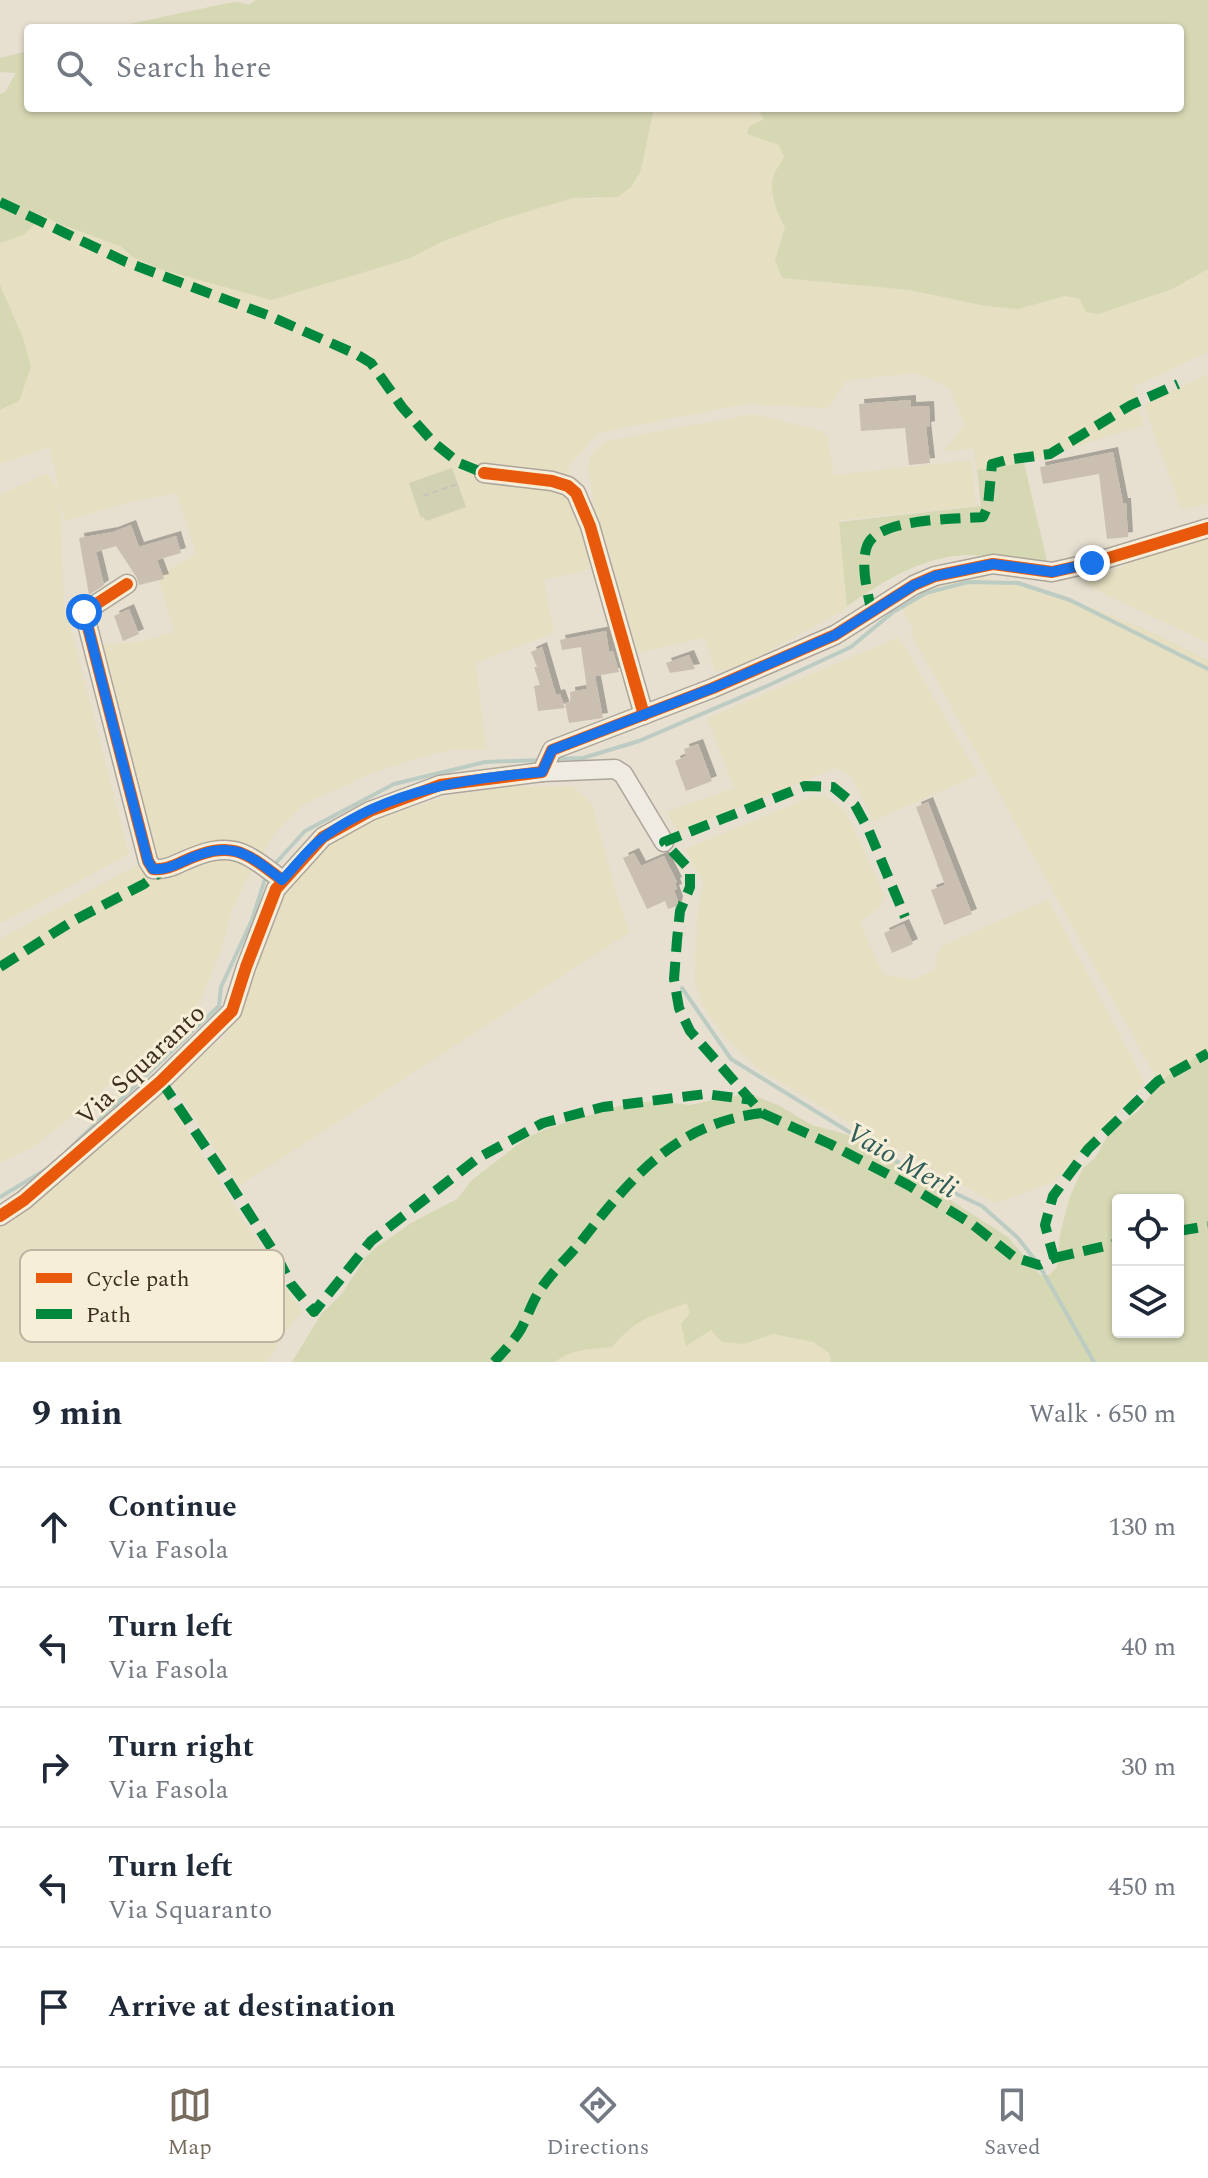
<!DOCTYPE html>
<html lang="en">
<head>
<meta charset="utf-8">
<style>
	:root { --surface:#fff; --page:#f2f2f3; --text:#1f2937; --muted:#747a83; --line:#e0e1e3; --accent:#786c5e }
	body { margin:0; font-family:Spectral,serif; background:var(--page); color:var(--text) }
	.controls { position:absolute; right:24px; bottom:24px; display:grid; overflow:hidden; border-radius:8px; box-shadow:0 2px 6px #0004 }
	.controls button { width:72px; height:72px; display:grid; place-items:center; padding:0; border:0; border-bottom:2px solid var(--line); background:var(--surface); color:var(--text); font:40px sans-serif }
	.stop { position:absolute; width:24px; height:24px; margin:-18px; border:6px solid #1a73e8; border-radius:50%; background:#fff }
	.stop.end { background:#1a73e8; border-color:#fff; box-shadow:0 2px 8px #0008 }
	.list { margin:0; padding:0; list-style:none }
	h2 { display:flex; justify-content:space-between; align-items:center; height:104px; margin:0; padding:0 32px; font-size:34px }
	h2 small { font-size:26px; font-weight:400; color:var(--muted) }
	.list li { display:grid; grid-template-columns:52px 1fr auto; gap:24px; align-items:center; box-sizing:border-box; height:120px; padding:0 32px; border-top:2px solid var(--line) }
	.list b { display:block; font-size:30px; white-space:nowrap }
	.list p { margin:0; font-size:26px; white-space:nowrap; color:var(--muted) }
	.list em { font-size:26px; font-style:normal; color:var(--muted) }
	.icon { flex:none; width:44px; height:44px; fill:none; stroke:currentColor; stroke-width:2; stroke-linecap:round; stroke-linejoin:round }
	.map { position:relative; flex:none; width:1208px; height:1362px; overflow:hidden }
	.search { position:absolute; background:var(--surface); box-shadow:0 2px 6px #0004; left:24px; right:24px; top:24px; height:88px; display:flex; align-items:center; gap:20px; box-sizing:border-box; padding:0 28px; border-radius:8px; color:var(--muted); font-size:30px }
	.sheet { height:704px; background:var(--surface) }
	nav { display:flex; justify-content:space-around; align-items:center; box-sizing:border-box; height:112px; border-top:2px solid var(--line); background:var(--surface); font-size:22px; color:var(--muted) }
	nav a { display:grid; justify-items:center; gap:4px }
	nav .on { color:var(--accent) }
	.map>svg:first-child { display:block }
</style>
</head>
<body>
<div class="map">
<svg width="1208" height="1362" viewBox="0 0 1208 1362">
	<defs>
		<filter id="shadow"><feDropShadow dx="5" dy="-5" stdDeviation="0" flood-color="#0004"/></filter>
	</defs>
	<rect width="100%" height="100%" fill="#e7e0d1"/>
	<g fill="#e6dfc2">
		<path d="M654 108H757L764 119 747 134 780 145 784 157 774 175 778 215 785 227 775 261 782 278 909 290 986 306 1018 309 1065 296 1081 299 1099 314 1172 289 1208 269V352L1134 387 1144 425 1024 463 977 470 973 449 944 451 965 424 949 388 917 373 847 380 828 408 745 404 598 433 568 467 590 569 544 580 554 633 476 663 486 749H455L415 759 380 770 304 804 275 834 250 873 233 908 219 956 199 1004 79 1111 32 1148 0 1163V939L148 859 99 645 139 642 174 632 158 576 196 554 177 493 126 503 65 521 60 504 64 602 129 854 0 924V495L47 473 59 491 50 447 0 464V410L9 407 23 338 0 285V243L24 235 43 214 60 224 120 246 133 257 271 300 408 259 439 243 503 219 573 198 599 199 641 170Z"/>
		<path d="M1208 374V504L1181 509 1144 405Z"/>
		<path d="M753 414 822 431 827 437 834 475 971 460 976 506 840 520 849 598 846 609 741 666 715 672 705 637 638 653 596 519 588 468 591 456 606 441Z"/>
		<path d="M1208 538V643L1084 584 1165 546Z"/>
		<path d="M983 577 1063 596 1152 632 1208 660V1051L1165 1078 1163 1075 1156 1078 910 632 914 630 899 604 927 588 950 580Z"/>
		<path d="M899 637 978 775 873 821 853 779 844 771 836 768 679 832 666 812 734 788 707 718Z"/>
		<path d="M514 786H572L592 803 617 897 630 932 239 1186 171 1082 224 1037 243 1006 280 902 307 865 332 843 372 821 451 795Z"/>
		<path d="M815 795 827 797 846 812 885 896 879 908 860 922 883 974 912 980 935 969 937 955 942 946 1048 899 1145 1083 1052 1183 996 1203 871 1136 757 1068 723 1035 703 1006 694 980 698 909 703 883 685 849Z"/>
		<path d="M162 1091 302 1312 287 1329 267 1362H0V1225Z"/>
		<path d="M687 1303 690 1313 711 1330 744 1344 773 1334 813 1342 829 1353 831 1362H555L563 1355 584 1349 612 1347 628 1328 650 1314Z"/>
	</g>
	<g fill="#d6d7b3" fill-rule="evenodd">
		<path d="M256 0H1208V269L1172 289 1099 314 1086 312 1080 299 1065 296 1018 309 986 306 909 290 782 278 775 261 785 227C777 214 768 190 774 175 776 169 781 163 784 157L779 145 747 134 749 127 764 119 757 108H1180V28H111L228 3 239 2 249 5Z"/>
		<path d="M28 51V108H654L641 170 632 186 618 197 573 198 503 219 439 243 408 259 271 300 160 269 133 257 120 246 60 224 43 215 24 235 0 243V94L5 92 16 73 0 72V58Z"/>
		<path d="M0 285 23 338 31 367 19 401 0 410Z"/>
		<path d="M1024 463 1047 561C1020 562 993 554 966 555 920 557 883 582 847 606L839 522 981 506 977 470Z"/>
		<path d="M1208 1049V1362H831L829 1353 813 1342 773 1334 744 1344 722 1342 711 1330 686 1346 681 1324 690 1313 687 1303C651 1316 638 1317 612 1347 592 1349 571 1349 555 1362H292L322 1313 341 1295 366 1257 374 1249 411 1223 457 1199 472 1180 528 1137 549 1128 629 1103 656 1101 690 1105 748 1093 778 1105 812 1125 848 1135 902 1165 958 1205 1008 1237 1040 1275H1050L1057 1266 1060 1234 1070 1196 1083 1168 1095 1158 1109 1133 1138 1111 1165 1078ZM1118 1200H1178V1332H1118Z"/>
	</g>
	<path fill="#d1d1b3" d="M452 468 466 507 426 521 424 517 421 518 409 483Z"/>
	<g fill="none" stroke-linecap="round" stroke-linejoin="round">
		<g stroke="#bcccc2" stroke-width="4">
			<path d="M555 759 583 758 639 741 767 686 851 647 893 612 926 593 968 582 1018 583 1070 600 1208 669"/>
			<path d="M273 866 305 831 394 784 485 762 542 760"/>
			<path d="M682 988 731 1059 927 1180 982 1206 1018 1238 1039 1265 1094 1362"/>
			<path d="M68 1150 219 1006 221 987 252 920 266 876"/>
			<path d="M0 1197 50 1167"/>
		</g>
	</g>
	<g fill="#cbbfb2" filter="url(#shadow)">
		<path d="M911 400V407L929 406 930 426 926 427 930 463 909 465 905 428 861 431 859 404Z"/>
		<path d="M1113 452 1123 503H1126L1128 537 1107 539 1099 474 1043 484 1040 467Z"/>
		<path d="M131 525 139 547 176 536 181 553 157 560 164 579 139 585 137 578 116 546 96 552 104 585 89 595 79 538 113 532Z"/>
		<path d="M129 609 139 634 123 641 114 616Z"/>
		<path d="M606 631 609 652 613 651 619 672 595 676 603 718 569 723 565 703 571 701 570 692 587 689 581 647 562 650 560 640Z"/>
		<path d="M542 647 556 695 560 694 565 708 538 711 534 686 540 685 534 667H537L531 652Z"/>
		<path d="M689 655 695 669 670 673 666 663Z"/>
		<path d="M698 744 712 781 686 791 675 761 686 756 684 749Z"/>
		<path d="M928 802 972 914 944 925 931 890 945 885 916 807Z"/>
		<path d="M634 853 641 866 664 856 677 882 675 883 677 889 674 890 678 901 677 906 668 909 665 901 647 909 623 858Z"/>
		<path d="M904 924 913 944 892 953 884 933Z"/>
	</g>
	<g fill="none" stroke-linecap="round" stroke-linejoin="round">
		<g stroke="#ada599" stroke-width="21">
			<g id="minor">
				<path d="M484 473 552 481 568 486 576 493 590 526 644 715"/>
				<path d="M127 584 84 612 148 861 153 869C165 870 173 866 184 861 231 840 243 850 282 880"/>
				<path d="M542 772 615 769 623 774 664 842"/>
				<path d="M0 1216 24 1200 161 1081 232 1011 246 967 276 889 323 837 370 811 440 785 542 772 552 750 713 688 835 635 914 585 935 576 993 564 1052 572 1092 563 1208 528"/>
			</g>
		</g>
		<path stroke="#c8c2b9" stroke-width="2" stroke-dasharray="6 4" stroke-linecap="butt" d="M423 496 458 484"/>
		<use href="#minor" stroke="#efebe3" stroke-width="18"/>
		<g stroke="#00873e" stroke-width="10" stroke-dasharray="20 10" stroke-linecap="butt">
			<path d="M0 202 126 262 267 315 356 354 371 363 402 407 433 442 459 463 484 473"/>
			<path d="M872 614C868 593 860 566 867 546 877 518 956 519 983 517L988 506 992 464 1006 460 1050 454 1131 405 1178 384"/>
			<path d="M0 967 71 922 144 884 163 870"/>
			<path d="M161 1081 225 1176 276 1255 291 1284 314 1312 371 1241 478 1158 543 1123 603 1107 705 1094 753 1100"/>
			<path d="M762 1113 830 1144 908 1185 972 1224 1014 1257 1039 1265 1054 1258 1045 1225 1053 1196 1088 1149 1158 1081 1208 1053"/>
			<path d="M1178 1231 1208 1226"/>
			<path d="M1054 1258 1118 1243"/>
			<path d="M494 1362C503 1352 514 1341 521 1329 528 1316 532 1302 540 1290 554 1269 572 1254 587 1234 635 1173 679 1123 762 1113L690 1031 679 1008 674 979 677 940 680 911 690 887V870L664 842 805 786 833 787 855 805 869 831 905 917"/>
		</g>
		<g stroke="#f7eed8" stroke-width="17">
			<g id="cycleway">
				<path d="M484 473 552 481 568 486 576 493 590 526 644 715"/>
				<path d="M127 584 84 612 148 861 153 869C165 870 173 866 184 861 231 840 243 850 282 880"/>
				<path d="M0 1216 24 1200 161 1081 232 1011 246 967 276 889 323 837 370 811 440 785 542 772 552 750 713 688 835 635 914 585 935 576 993 564 1052 572 1092 563 1208 528"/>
			</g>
		</g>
		<use href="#cycleway" stroke="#e8590c" stroke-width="12"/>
	</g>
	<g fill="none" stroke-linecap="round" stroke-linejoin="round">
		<path stroke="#1a73e8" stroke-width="10" d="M84 612 148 861 153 869C165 870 173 866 184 861 230 840 244 850 282 880 296 866 309 847 325 836 389 790 466 778 542 772L552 750 713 688 835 635 914 585 935 576 993 564 1052 572 1092 563"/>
	</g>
	<g text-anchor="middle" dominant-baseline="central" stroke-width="6" stroke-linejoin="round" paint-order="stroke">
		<g font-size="26" fill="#3d2e20" stroke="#f7eed8">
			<text transform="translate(141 1065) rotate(-43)">Via Squaranto</text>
		</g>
		<g font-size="28" font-style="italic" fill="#2f5d5a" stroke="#f7eed8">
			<text transform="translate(902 1161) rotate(30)">Vaio Merli</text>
		</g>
	</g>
	<rect x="20" y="1250" width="264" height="92" rx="12" fill="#f7eed8" stroke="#bfb4a1" stroke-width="2"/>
	<rect x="36" y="1273" width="36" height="10" fill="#e8590c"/>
	<rect x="36" y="1309" width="36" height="10" fill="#00873e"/>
	<g font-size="22" fill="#3d2e20">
		<text x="86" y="1286">Cycle path</text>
		<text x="86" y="1322">Path</text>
	</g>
</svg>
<div class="controls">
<button><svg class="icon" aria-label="locate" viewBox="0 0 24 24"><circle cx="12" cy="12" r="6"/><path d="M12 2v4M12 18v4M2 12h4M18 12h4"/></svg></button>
<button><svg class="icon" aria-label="layers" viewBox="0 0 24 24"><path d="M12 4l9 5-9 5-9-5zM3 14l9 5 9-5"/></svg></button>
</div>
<div class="stop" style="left:84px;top:612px"></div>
<div class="stop end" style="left:1092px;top:563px"></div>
<div class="search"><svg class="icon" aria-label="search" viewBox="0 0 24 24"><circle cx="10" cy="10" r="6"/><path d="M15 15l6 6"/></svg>Search here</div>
</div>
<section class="sheet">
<h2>9 min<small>Walk · 650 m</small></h2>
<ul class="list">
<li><svg class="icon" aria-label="ahead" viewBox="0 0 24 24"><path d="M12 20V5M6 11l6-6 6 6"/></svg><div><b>Continue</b><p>Via Fasola</p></div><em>130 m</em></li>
<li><svg class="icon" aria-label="left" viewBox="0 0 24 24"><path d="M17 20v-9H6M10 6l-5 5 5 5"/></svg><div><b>Turn left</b><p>Via Fasola</p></div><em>40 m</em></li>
<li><svg class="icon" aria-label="right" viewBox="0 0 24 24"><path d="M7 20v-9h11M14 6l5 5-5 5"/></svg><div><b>Turn right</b><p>Via Fasola</p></div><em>30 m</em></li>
<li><svg class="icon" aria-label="left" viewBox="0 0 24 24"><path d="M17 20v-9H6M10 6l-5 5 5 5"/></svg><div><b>Turn left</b><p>Via Squaranto</p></div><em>450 m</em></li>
<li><svg class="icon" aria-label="arrive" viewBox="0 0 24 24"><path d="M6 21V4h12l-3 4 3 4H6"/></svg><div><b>Arrive at destination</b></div></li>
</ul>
</section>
<nav>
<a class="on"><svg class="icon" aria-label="map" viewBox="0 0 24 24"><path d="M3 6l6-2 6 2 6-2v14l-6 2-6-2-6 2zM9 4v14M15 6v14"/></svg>Map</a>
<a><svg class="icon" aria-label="directions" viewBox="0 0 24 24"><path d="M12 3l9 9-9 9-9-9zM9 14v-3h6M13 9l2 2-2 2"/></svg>Directions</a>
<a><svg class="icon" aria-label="saved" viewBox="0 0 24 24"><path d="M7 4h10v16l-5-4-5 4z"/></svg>Saved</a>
</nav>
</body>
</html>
